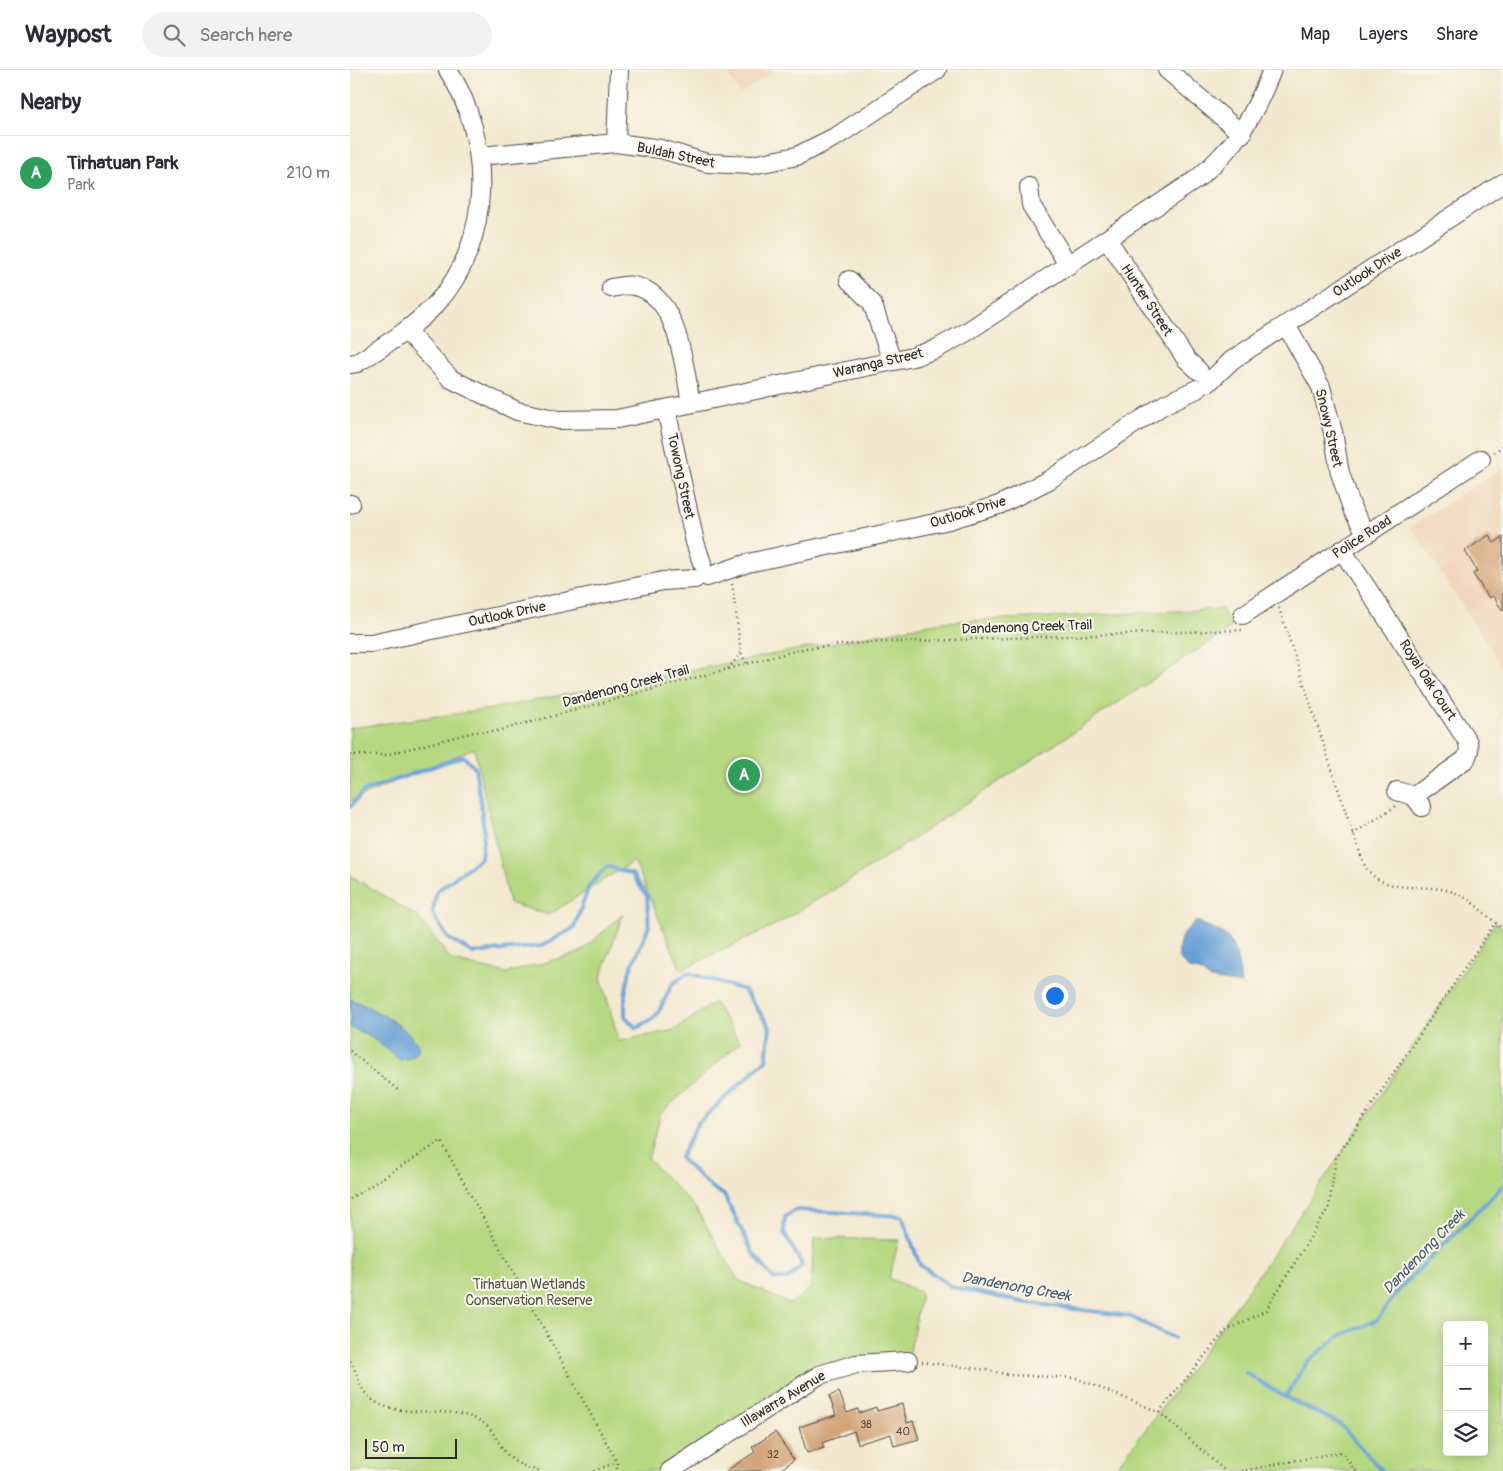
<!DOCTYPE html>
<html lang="en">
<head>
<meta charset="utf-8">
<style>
	:root { --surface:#fff; --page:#f2f2f3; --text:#2b2b33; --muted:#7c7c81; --line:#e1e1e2; --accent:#7c3aed }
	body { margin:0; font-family:Pangolin,sans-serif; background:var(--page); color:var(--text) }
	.controls { position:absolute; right:15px; bottom:15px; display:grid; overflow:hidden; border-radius:5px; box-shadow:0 2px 12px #0003 }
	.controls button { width:45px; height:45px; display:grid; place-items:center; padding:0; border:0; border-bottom:1px solid var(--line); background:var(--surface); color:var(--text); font:25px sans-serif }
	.scale { position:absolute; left:15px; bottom:12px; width:92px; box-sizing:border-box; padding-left:5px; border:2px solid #2b2b2b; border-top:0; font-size:14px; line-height:18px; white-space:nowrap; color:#2b2b2b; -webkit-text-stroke:4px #fbf7ec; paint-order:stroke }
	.you { position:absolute; left:704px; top:925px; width:18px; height:18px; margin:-12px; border:4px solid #fff; border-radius:50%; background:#1a73e8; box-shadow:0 0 0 8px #1a73e833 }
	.badge { display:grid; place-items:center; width:32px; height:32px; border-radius:50%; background:var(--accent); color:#fff; font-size:16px; font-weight:700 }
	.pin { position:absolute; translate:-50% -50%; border:2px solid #fff; box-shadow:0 1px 5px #0006 }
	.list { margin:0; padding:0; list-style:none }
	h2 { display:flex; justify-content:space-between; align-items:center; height:65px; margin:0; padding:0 20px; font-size:21px }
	h2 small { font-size:16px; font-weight:400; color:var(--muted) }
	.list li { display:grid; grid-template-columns:32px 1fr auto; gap:15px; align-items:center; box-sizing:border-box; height:75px; padding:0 20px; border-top:1px solid var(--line) }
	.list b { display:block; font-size:19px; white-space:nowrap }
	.list p { margin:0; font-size:16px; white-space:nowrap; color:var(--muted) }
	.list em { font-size:16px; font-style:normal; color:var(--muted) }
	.icon { flex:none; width:28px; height:28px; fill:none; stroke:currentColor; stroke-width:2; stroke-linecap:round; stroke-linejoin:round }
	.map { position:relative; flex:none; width:1153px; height:1401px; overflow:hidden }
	header { display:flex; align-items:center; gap:30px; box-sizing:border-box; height:70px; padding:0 25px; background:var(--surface); border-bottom:1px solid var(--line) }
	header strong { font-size:24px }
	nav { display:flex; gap:28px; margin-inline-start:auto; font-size:18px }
	.search { width:350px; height:45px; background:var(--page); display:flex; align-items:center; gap:12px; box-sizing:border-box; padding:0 18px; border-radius:28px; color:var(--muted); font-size:19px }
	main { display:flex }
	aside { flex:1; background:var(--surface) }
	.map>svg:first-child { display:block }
</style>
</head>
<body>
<header>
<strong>Waypost</strong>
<div class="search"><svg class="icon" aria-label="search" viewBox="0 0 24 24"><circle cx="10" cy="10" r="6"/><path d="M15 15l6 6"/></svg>Search here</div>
<nav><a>Map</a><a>Layers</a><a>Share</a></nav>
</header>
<main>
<aside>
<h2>Nearby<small></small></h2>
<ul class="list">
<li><span class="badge" style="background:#2e9e5b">A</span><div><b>Tirhatuan Park</b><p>Park</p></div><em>210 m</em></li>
</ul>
</aside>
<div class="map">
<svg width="1153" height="1401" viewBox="0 0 1153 1401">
	<rect width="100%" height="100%" fill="#fbf7ec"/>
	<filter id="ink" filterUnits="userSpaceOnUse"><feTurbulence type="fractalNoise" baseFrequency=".02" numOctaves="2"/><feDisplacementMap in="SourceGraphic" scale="10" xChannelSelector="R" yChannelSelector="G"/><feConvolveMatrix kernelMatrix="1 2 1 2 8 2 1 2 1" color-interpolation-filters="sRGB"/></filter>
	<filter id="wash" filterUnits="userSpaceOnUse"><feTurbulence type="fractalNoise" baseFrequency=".0096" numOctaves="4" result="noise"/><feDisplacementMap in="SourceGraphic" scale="20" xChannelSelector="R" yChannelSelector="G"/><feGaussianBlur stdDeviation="1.12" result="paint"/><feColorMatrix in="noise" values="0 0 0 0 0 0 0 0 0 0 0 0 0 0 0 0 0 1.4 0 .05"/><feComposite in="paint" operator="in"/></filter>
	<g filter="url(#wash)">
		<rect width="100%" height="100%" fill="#f3e8cf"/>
		<g fill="#efd6bc">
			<path d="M375 0H426L390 24Z"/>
			<path d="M1153 397V598L1061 457Z"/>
		</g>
		<g fill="#b5d881" stroke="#708256" fill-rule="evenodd">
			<path d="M872 539 882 557 519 798 427 854 331 900 284 791 198 845 159 833 124 678 0 731V658L140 639 591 552Z"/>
			<path d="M0 805 68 847 102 891 157 903 229 883 273 844 251 907 269 971 325 960 364 932 390 972 311 1043 298 1089 345 1137 388 1210 440 1234 461 1218 464 1168 549 1170 539 1208 571 1223 558 1291 506 1294 320 1401H0Z"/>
			<path d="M1145 853 1153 858V1401H786L768 1395C904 1222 1022 1036 1145 853ZM1097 1255H1134V1382H1097Z"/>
		</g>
		<g fill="#67a1d6" stroke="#496680">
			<path d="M847 851C855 856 864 858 872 863 887 873 889 898 891 914L860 909 850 901 839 899 829 889C828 868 831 864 847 851Z"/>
			<path d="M0 929C17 935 68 961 69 980 65 986 57 990 50 990L22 968 0 957Z"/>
		</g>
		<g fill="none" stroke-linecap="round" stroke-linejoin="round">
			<g stroke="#67a1d6" stroke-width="4">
				<path d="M0 737 14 721 113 686 125 698 130 727 134 761 131 788 87 821 82 843 98 868 123 883 191 876 224 858 239 816 257 796 282 804 297 826 299 856 280 900 275 925V946L286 958C314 946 308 938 322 915 326 910 333 906 338 903L394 920 420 957 416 990 348 1053 330 1088 362 1118 374 1125 403 1183 424 1209H438L452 1195 434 1162 435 1147 446 1140 552 1146 570 1195 602 1217 672 1232 779 1246 824 1268"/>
				<path d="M896 1303 935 1327 958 1291 991 1265 1027 1250 1051 1217 1153 1116"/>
				<path d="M935 1327 990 1354 1032 1401"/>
			</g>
		</g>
		<g id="blocks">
			<g fill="#d1a479">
				<path d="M1139 465 1144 473 1153 467V541L1143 526 1139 528 1123 504 1127 501 1115 481Z"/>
				<path d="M489 1322 497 1343 508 1339 509 1343 526 1337 527 1341 552 1334 557 1353 563 1351 569 1369 544 1376 541 1364 508 1374 504 1361 472 1373 474 1378 457 1383 449 1357 486 1345 479 1326Z"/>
				<path d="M425 1362 444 1390 428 1401H376L405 1382 402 1377Z"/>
			</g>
		</g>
	</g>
	<g filter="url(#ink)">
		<use href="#blocks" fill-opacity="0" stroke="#494744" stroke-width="1"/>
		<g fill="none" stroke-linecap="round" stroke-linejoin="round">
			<g stroke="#494744" stroke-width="20">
				<g id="minor">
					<path d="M817 0 892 64"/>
					<path d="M266 73 269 0"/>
					<path d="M130 86 266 73 311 79 357 93 402 95 447 86 487 66 587 0"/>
					<path d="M679 117 681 135 719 196"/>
					<path d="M758 170 836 289 849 301"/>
					<path d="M499 210 522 233 542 291"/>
					<path d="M261 218C268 217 277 214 284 216 329 224 334 298 341 333"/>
					<path d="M936 255 971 317 983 362 990 403 1003 441 1017 464"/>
					<path d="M57 262 101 309 167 341 209 350 267 349 563 287 586 279 615 263 847 109C887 75 903 48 922 0"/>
					<path d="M0 294 7 293C35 275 62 259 86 234 144 171 142 69 98 0"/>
					<path d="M858 313 882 290 1153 113"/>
					<path d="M316 339 345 472 352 493"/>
					<path d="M0 434H1"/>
					<path d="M992 480 1118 672 1119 681 1116 689 1064 726"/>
					<path d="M357 507 398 493 599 450 649 435 699 410 815 334 847 319"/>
					<path d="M893 545 1131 389"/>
					<path d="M0 573H21L313 511 345 509"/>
					<path d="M1047 721 1064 726 1072 737"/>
					<path d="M320 1401 469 1305 506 1294 558 1291"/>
				</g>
			</g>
			<g stroke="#494744" stroke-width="2.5" stroke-dasharray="1 4" stroke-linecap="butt">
				<path d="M1144 382 1153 376"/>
				<path d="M382 514 391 583 397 594"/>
				<path d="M929 538 1003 764C1008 774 1011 790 1017 799 1036 825 1073 813 1100 821 1121 827 1136 846 1153 859"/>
				<path d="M378 599 391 583"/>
				<path d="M0 685H35L124 662 147 661 456 578 512 573 892 560"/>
				<path d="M1003 764 1046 736"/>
				<path d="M0 981 48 1020"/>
				<path d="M0 1129 91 1071 267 1392V1401"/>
				<path d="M0 1291C7 1301 8 1315 17 1325 43 1353 98 1332 130 1351 144 1358 147 1372 156 1383 164 1394 177 1397 189 1401"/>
				<path d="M572 1292 637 1300 659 1305 726 1308 809 1342 875 1401"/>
				<path d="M809 1342 874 1262 916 1240 979 1137 986 1088 1145 853"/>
				<path d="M244 1401 267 1392"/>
				<path d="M891 1401 991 1382 1006 1401"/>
			</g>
			<use href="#minor" stroke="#fff" stroke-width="18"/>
		</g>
	</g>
	<g text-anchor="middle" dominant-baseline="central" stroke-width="4" stroke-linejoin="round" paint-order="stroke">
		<g font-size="11" fill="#54493e">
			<text x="516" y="1354">38</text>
			<text x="553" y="1361">40</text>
			<text x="423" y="1384">32</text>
		</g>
		<g font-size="14" fill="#2b2b2b" stroke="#fbf7ec">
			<text transform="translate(326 85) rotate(12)">Buldah Street</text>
			<text transform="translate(1017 202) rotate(-33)">Outlook Drive</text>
			<text transform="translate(797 230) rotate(57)">Hunter Street</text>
			<text transform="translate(528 293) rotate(-13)">Waranga Street</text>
			<text transform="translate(979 358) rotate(77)">Snowy Street</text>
			<text transform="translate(331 406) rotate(78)">Towong Street</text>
			<text transform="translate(618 442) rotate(-17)">Outlook Drive</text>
			<text transform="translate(1012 467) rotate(-33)">Police Road</text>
			<text transform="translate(157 544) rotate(-12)">Outlook Drive</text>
			<text transform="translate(677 557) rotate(-2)">Dandenong Creek Trail</text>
			<text transform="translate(1078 610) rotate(57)">Royal Oak Court</text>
			<text transform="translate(276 616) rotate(-15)">Dandenong Creek Trail</text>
			<text transform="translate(433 1329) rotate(-31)">Illawarra Avenue</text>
		</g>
		<g font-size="14" fill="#4e5640" stroke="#fbf7ec">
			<text x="179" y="1214">Tirhatuan Wetlands<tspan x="179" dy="16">Conservation Reserve</tspan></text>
		</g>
		<g font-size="15" font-style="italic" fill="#435a6f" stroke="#fbf7ec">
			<text transform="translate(1074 1182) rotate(-46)">Dandenong Creek</text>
			<text transform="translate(666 1217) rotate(10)">Dandenong Creek</text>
		</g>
	</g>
</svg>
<div class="controls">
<button>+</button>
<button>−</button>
<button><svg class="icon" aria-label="layers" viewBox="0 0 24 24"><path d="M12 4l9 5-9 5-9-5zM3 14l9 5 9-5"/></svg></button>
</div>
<div class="scale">50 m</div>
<div class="you"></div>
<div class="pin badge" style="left:394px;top:705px;background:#2e9e5b">A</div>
</div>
</main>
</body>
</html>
